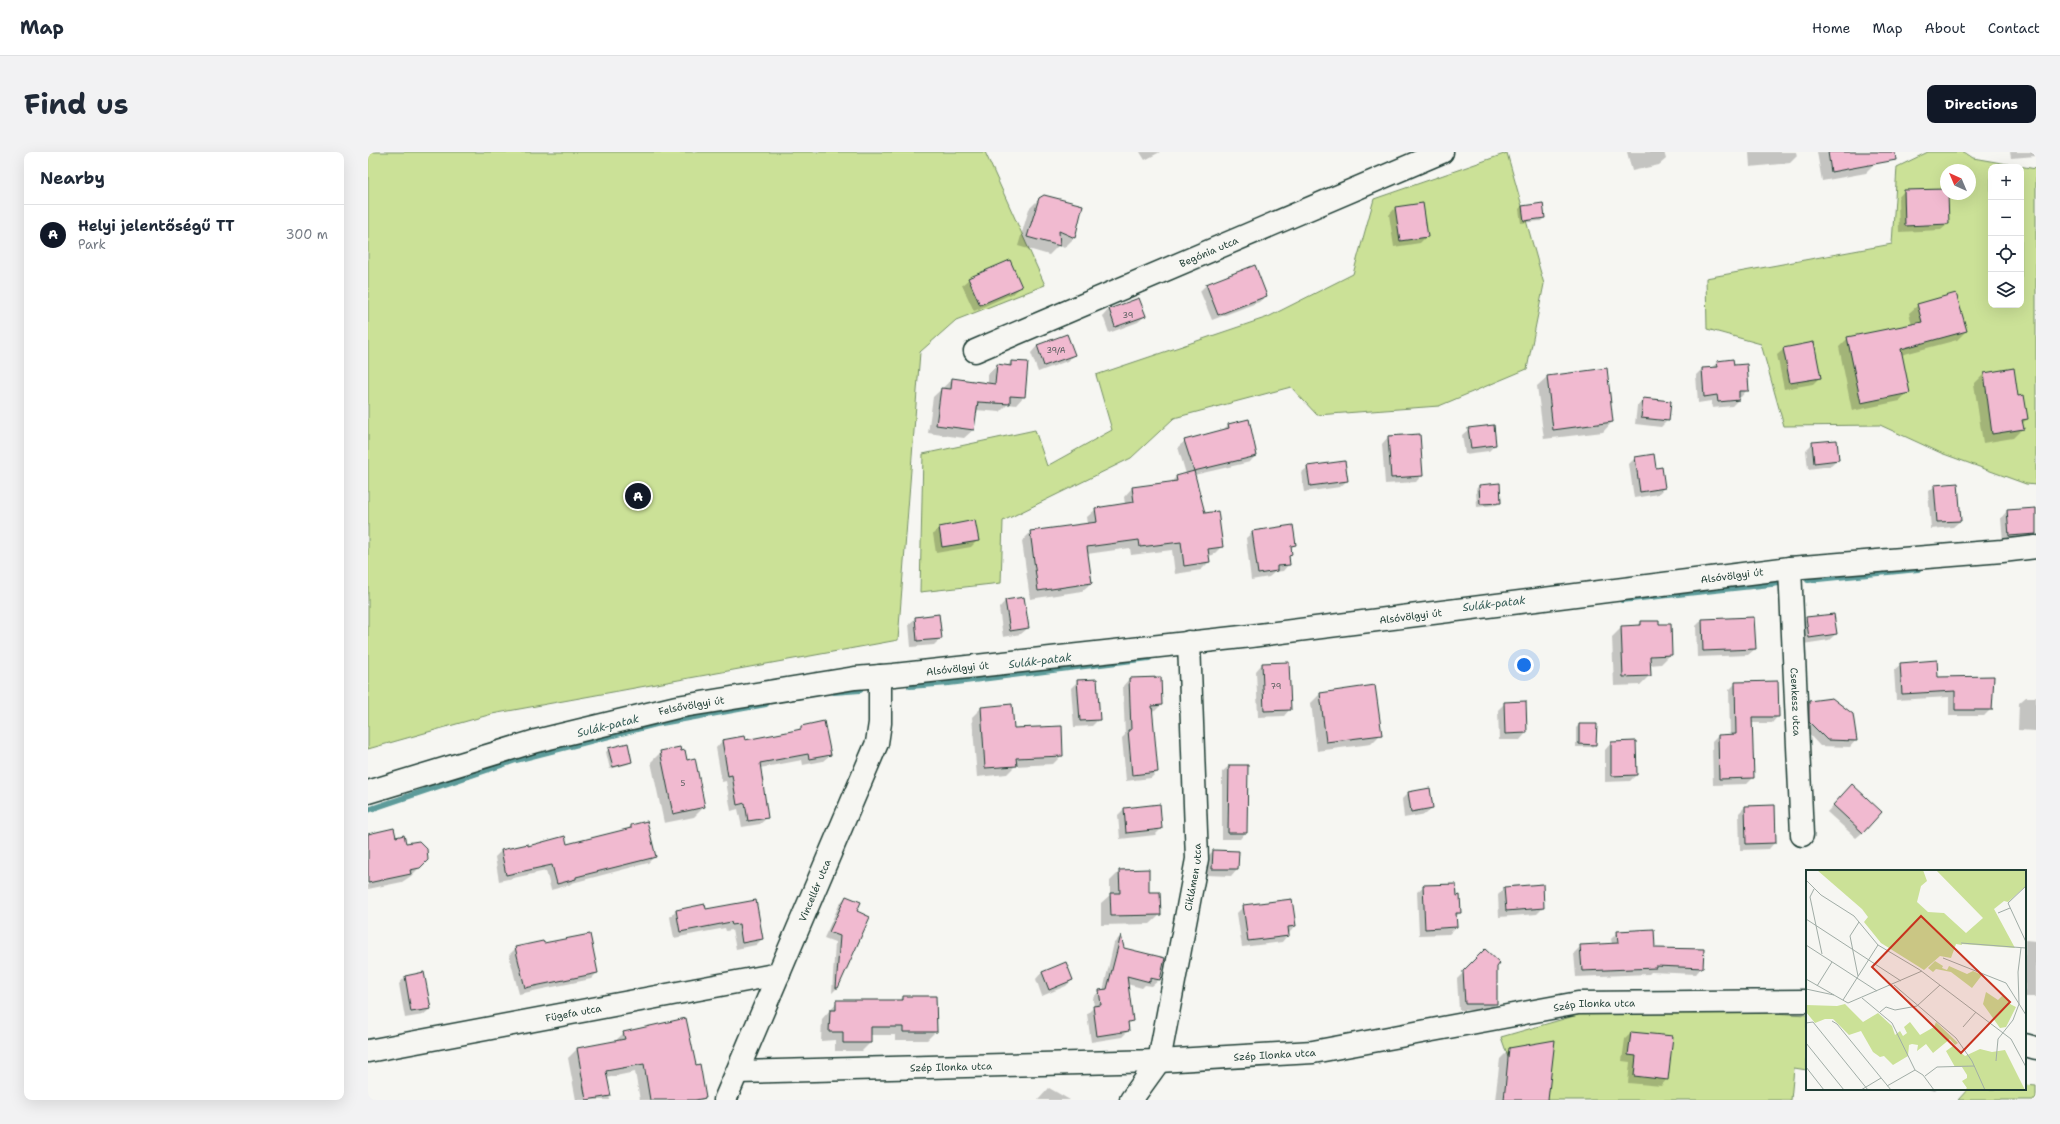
<!DOCTYPE html>
<html lang="en">
<head>
<meta charset="utf-8">
<style>
	:root { --surface:#fff; --page:#f2f2f3; --text:#1f2937; --muted:#747a83; --line:#e0e1e3; --accent:#111827 }
	body { margin:0; font-family:"Shantell Sans",sans-serif; background:var(--page); color:var(--text) }
	.controls { position:absolute; right:12px; top:12px; display:grid; overflow:hidden; border-radius:8px; box-shadow:0 4px 16px #0002 }
	.controls button { width:36px; height:36px; display:grid; place-items:center; padding:0; border:0; border-bottom:1px solid var(--line); background:var(--surface); color:var(--text); font:20px sans-serif }
	.compass { position:absolute; left:1572px; top:12px; width:36px; height:36px; border-radius:50%; background:var(--surface); box-shadow:0 4px 16px #0002; rotate:316deg }
	.you { position:absolute; left:1156px; top:513px; width:14px; height:14px; margin:-10px; border:3px solid #fff; border-radius:50%; background:#1a73e8; box-shadow:0 0 0 6px #1a73e833 }
	.badge { display:grid; place-items:center; width:26px; height:26px; border-radius:50%; background:var(--accent); color:#fff; font-size:13px; font-weight:700 }
	.pin { position:absolute; translate:-50% -50%; border:2px solid #fff; box-shadow:0 1px 4px #0006 }
	.list { margin:0; padding:0; list-style:none }
	h2 { display:flex; justify-content:space-between; align-items:center; height:52px; margin:0; padding:0 16px; font-size:17px }
	h2 small { font-size:13px; font-weight:400; color:var(--muted) }
	.list li { display:grid; grid-template-columns:26px 1fr auto; gap:12px; align-items:center; box-sizing:border-box; height:60px; padding:0 16px; border-top:1px solid var(--line) }
	.list b { display:block; font-size:15px; white-space:nowrap }
	.list p { margin:0; font-size:13px; white-space:nowrap; color:var(--muted) }
	.list em { font-size:13px; font-style:normal; color:var(--muted) }
	.icon { flex:none; width:22px; height:22px; fill:none; stroke:currentColor; stroke-width:2; stroke-linecap:round; stroke-linejoin:round }
	.map { position:relative; flex:none; width:1668px; height:948px; overflow:hidden; border-radius:8px }
	header { display:flex; align-items:center; gap:24px; box-sizing:border-box; height:56px; padding:0 20px; background:var(--surface); border-bottom:1px solid var(--line) }
	header strong { font-size:19px }
	nav { display:flex; gap:22px; margin-inline-start:auto; font-size:14px }
	.intro { display:flex; align-items:center; justify-content:space-between; box-sizing:border-box; height:96px; padding:0 24px }
	h1 { margin:0; font-size:28px }
	.button { padding:10px 18px; border-radius:8px; background:var(--accent); color:#fff; font-size:14px; font-weight:700 }
	main { display:flex; gap:24px; padding:0 24px }
	aside { flex:1; background:var(--surface); border-radius:8px; box-shadow:0 4px 16px #0002 }
	.map>svg:first-child { display:block }
</style>
</head>
<body>
<header>
<strong>Map</strong>
<nav><a>Home</a><a>Map</a><a>About</a><a>Contact</a></nav>
</header>
<div class="intro"><h1>Find us</h1><a class="button">Directions</a></div>
<main>
<aside>
<h2>Nearby<small></small></h2>
<ul class="list">
<li><span class="badge">A</span><div><b>Helyi jelentőségű TT</b><p>Park</p></div><em>300 m</em></li>
</ul>
</aside>
<div class="map">
<svg width="1668" height="948" viewBox="0 0 1668 948">
	<rect width="100%" height="100%" fill="#f6f6f2"/>
	<filter id="ink" filterUnits="userSpaceOnUse"><feTurbulence type="fractalNoise" baseFrequency=".025" numOctaves="2"/><feDisplacementMap in="SourceGraphic" scale="8" xChannelSelector="R" yChannelSelector="G"/><feConvolveMatrix kernelMatrix="1 2 1 2 8 2 1 2 1" color-interpolation-filters="sRGB"/></filter>
	<g filter="url(#ink)">
		<g fill="#cbe197" stroke="#758f66" fill-rule="evenodd">
			<path d="M0 0H617L677 133 588 168 552 200 530 488 124 562 0 597Z"/>
			<path d="M1560 0H1596L1605 6 1668 17V333L1658 332 1573 301 1512 273 1416 274 1393 192 1339 177 1338 126 1524 92 1529 15ZM1623 15H1653V153H1623ZM1578 18H1602V42H1578Z"/>
			<path d="M1139 1 1176 132 1159 217 1071 254 949 263 923 235 806 266 763 306 635 369 633 431 552 440 555 302 667 278 679 314 744 278 728 223 900 165 985 122 1006 47Z"/>
			<path d="M1227 858 1404 861 1439 863V918L1426 916 1423 948H1155L1133 885Z"/>
			<path d="M1657 933 1668 934V948H1590L1600 937H1657Z"/>
		</g>
		<g fill="#0003">
			<path d="M772 0H792L777 8Z"/>
			<path d="M1259 0H1296L1298 7 1291 13 1264 19Z"/>
			<path d="M1381 0H1428L1429 4 1422 11 1382 15Z"/>
			<path d="M1449 0H1506L1508 11 1498 21 1454 29Z"/>
			<path d="M1642 0H1668V4L1643 6Z"/>
			<path d="M1578 38 1580 72 1573 78 1531 80 1530 46 1536 39Z"/>
			<path d="M671 47 714 53 706 86 696 96 691 93 681 103 650 94 661 57Z"/>
			<path d="M1174 52 1176 66 1173 69 1153 71 1151 57 1154 54Z"/>
			<path d="M1027 56 1059 84 1052 91 1026 95 1021 63Z"/>
			<path d="M601 127 653 135 646 141 606 159 594 133Z"/>
			<path d="M839 132 898 144 891 150 844 168 832 139Z"/>
			<path d="M1550 153 1598 179 1589 188 1533 203 1541 240 1532 249 1484 259 1471 195 1480 186 1544 173 1541 161Z"/>
			<path d="M741 157 777 164 770 170 741 181 735 164Z"/>
			<path d="M698 183 706 203 699 209 670 220 663 201 669 194Z"/>
			<path d="M1416 197 1452 225 1445 232 1416 237 1409 203Z"/>
			<path d="M643 210 656 244 648 253 640 252 632 260 608 258 605 278 596 286 560 281 565 245 584 227 620 232V222L629 213 639 214Z"/>
			<path d="M1350 210 1365 214 1379 238 1373 245H1370V248L1364 254 1344 256 1343 249 1330 251 1328 223 1334 217 1343 216Z"/>
			<path d="M1238 217 1244 270 1235 280 1176 287 1169 234 1179 225Z"/>
			<path d="M1645 217 1649 245 1659 267 1654 272 1655 276 1645 286 1615 291 1606 232 1616 222Z"/>
			<path d="M1275 247 1300 268 1293 275 1267 272 1269 254Z"/>
			<path d="M861 272 888 303 882 310 826 323 836 362 853 395 845 403 840 404 841 410 833 418 807 422 804 398 763 403 762 396 719 402 723 431 714 439 662 447 654 389 663 380 720 372 719 365 728 357 757 352 756 345 764 336 802 331 808 325 818 322 810 295 817 289 855 278Z"/>
			<path d="M1101 277 1127 293 1121 299 1097 302 1094 283Z"/>
			<path d="M1020 285 1054 323 1048 330 1017 332 1014 292Z"/>
			<path d="M1445 291 1470 308 1463 314 1440 317 1438 298Z"/>
			<path d="M1267 306 1287 317 1296 336 1290 342 1266 346 1261 312Z"/>
			<path d="M940 315 979 329 972 335 936 340 933 321Z"/>
			<path d="M1111 334 1132 350 1129 353 1109 355 1108 337Z"/>
			<path d="M1567 334 1592 369 1585 375 1563 377 1560 340Z"/>
			<path d="M1668 357V387L1635 390 1633 366 1639 359Z"/>
			<path d="M606 369 610 388 603 395 568 401 565 382 571 376Z"/>
			<path d="M885 380 927 392 922 397 921 412 915 419 907 420 901 425 883 428 878 386Z"/>
			<path d="M655 447 660 476 653 482 635 485 631 456 637 449Z"/>
			<path d="M548 466 573 486 566 493 543 495 541 472Z"/>
			<path d="M1439 466 1468 482 1461 488 1435 492 1432 473Z"/>
			<path d="M1334 468 1387 497 1380 503 1329 505 1328 474Z"/>
			<path d="M1273 470 1303 502 1293 512 1282 513V523L1272 533 1246 534 1244 485 1254 475H1269Z"/>
			<path d="M894 512 922 557 916 564 890 565 888 519Z"/>
			<path d="M1533 512 1570 526 1623 557 1616 564H1581V545L1528 548 1526 518Z"/>
			<path d="M792 526 793 553 787 559 783 560 789 620 783 626 758 629 754 586 757 583 755 534 761 527Z"/>
			<path d="M710 529 731 567 724 574 706 575 703 536Z"/>
			<path d="M1368 531 1410 564 1404 571H1384L1385 626 1379 632 1345 633 1344 590 1350 584 1362 583 1361 538Z"/>
			<path d="M953 541 1012 583 1003 592 949 599 943 551Z"/>
			<path d="M1658 545H1668V579L1650 578 1651 551Z"/>
			<path d="M1463 547 1488 588 1482 595 1452 594 1435 576 1434 557 1441 550Z"/>
			<path d="M1157 550 1158 581 1152 588H1131L1130 558 1137 551Z"/>
			<path d="M613 556 645 577 694 603 685 612 647 614 639 622 609 625 604 565Z"/>
			<path d="M1211 573 1227 592 1224 595H1208V576Z"/>
			<path d="M433 575 462 603 455 609 435 613 434 608 392 616 399 666 392 672 374 675 370 657 363 659 358 629 354 630 348 596 354 589 376 585V589L429 579Z"/>
			<path d="M1243 591 1268 623 1262 629 1237 630V598Z"/>
			<path d="M241 597 263 610 260 612 242 617 238 600Z"/>
			<path d="M293 600H312L319 609 336 655 326 665 296 671 283 610Z"/>
			<path d="M861 614H879L878 680 872 687H854V620Z"/>
			<path d="M1478 640 1495 680 1488 686 1459 660Z"/>
			<path d="M1040 641 1064 656 1058 662 1036 666 1034 647Z"/>
			<path d="M1377 655 1407 690 1401 697 1372 698 1371 661Z"/>
			<path d="M756 657 793 677 787 683 752 687 750 663Z"/>
			<path d="M263 674 287 704 280 711 204 731 201 733 183 738 178 719 131 729 127 705 133 699 198 693 259 678Z"/>
			<path d="M0 683 27 686 59 708 43 724 34 730 0 737Z"/>
			<path d="M845 699 870 700 869 717 863 724 838 723V706Z"/>
			<path d="M752 719 780 741 792 763 782 772 733 773V751L742 743V729Z"/>
			<path d="M1056 734 1088 745 1092 761 1087 765 1088 775 1081 782 1051 783 1049 740Z"/>
			<path d="M1137 736 1175 756 1169 762 1131 765 1130 743Z"/>
			<path d="M478 745 488 760 469 836 464 841 467 790 456 786 472 751Z"/>
			<path d="M387 749 394 787 388 793 368 797 364 778 358 779 357 776 306 786 302 765 308 758H337Z"/>
			<path d="M876 754 927 774 914 790 874 795 869 761Z"/>
			<path d="M1250 780 1286 797 1334 815 1328 822 1283 820 1281 822 1208 825 1206 801 1213 794 1244 792 1243 787Z"/>
			<path d="M752 785 755 797 791 828 784 834 777 833 774 836 759 832 764 868 759 873 760 879 754 885 723 890 719 862 726 855 725 846 731 839H735L746 791Z"/>
			<path d="M1657 788 1668 789V845H1657Z"/>
			<path d="M175 793 229 821 223 827 151 842 141 803 148 796Z"/>
			<path d="M1117 799 1128 814V851L1122 858H1091L1089 827Z"/>
			<path d="M697 811 704 828 698 834 674 844 668 827 674 820Z"/>
			<path d="M37 825 62 857 55 863 37 866 31 832Z"/>
			<path d="M535 845 568 879 559 888H527V883H502V891L494 899H467V888L453 889 454 867 469 850 531 849Z"/>
			<path d="M256 881 336 946 334 948H272L267 920 238 926 242 948H208L200 906 209 897 246 890Z"/>
			<path d="M1263 881 1299 927 1293 934 1260 931 1262 910 1254 909 1257 887Z"/>
			<path d="M1142 897 1179 948H1127L1132 907Z"/>
			<path d="M681 936 702 948H670Z"/>
			<path d="M1558 937H1569L1567 939Z"/>
		</g>
		<g fill="none" stroke-linecap="round" stroke-linejoin="round">
			<g stroke="#5d9b9a" stroke-width="6">
				<path d="M1440 428 1550 417"/>
				<path d="M1254 448 1412 431"/>
				<path d="M542 534 581 531 781 506"/>
				<path d="M466 540 492 538"/>
				<path d="M0 658 148 608 288 572 398 552"/>
			</g>
		</g>
		<g fill="#f1bad0" stroke="#1f3d34">
			<path d="M1460 0H1527L1528 8 1463 20Z"/>
			<path d="M1578 37V42H1580L1581 72 1537 74 1536 38Z"/>
			<path d="M676 43 715 53 707 86 691 79 692 94 659 85 671 46Z"/>
			<path d="M1055 51 1060 85 1032 89 1027 55Z"/>
			<path d="M1175 51 1177 66 1156 69 1154 54Z"/>
			<path d="M642 108 654 135 612 153 600 126Z"/>
			<path d="M887 113 899 144 850 163 838 132Z"/>
			<path d="M1588 141 1599 179 1533 197 1542 241 1493 251 1479 185 1554 170 1549 152Z"/>
			<path d="M771 146 778 164 747 175 741 157Z"/>
			<path d="M699 182 707 203 676 214 669 193Z"/>
			<path d="M1446 190 1453 226 1422 231 1415 196Z"/>
			<path d="M1365 207 1366 213 1379 212 1381 239H1371V248L1350 250 1349 243 1336 245 1334 216 1350 215 1349 209Z"/>
			<path d="M643 209 660 210 657 245 642 244V252L610 250 606 278 568 273 573 236 583 237 584 226 627 232 629 212 643 214Z"/>
			<path d="M1239 216 1245 270 1185 278 1179 224Z"/>
			<path d="M1646 216 1650 244 1656 243 1660 267 1654 268 1656 277 1624 282 1616 221Z"/>
			<path d="M1275 246 1303 249 1301 269 1273 266Z"/>
			<path d="M881 267 889 304 826 319 816 288 861 276 860 272Z"/>
			<path d="M1126 273 1128 293 1103 296 1100 276Z"/>
			<path d="M1052 282 1055 324 1023 326 1020 284Z"/>
			<path d="M1469 288 1471 308 1446 311 1444 290Z"/>
			<path d="M1286 302 1288 316 1294 315 1297 336 1272 340 1267 305Z"/>
			<path d="M977 309 980 329 942 334 939 314Z"/>
			<path d="M826 319 837 361 850 359 855 395 840 397 842 410 816 414 813 390 772 395 771 388 719 395 724 431 670 439 662 379 729 370 727 356 766 350 764 335 809 329 808 324Z"/>
			<path d="M1132 331 1133 351 1112 352 1111 333Z"/>
			<path d="M1590 331 1593 369 1569 370 1566 333Z"/>
			<path d="M1668 356V382L1641 384 1639 358Z"/>
			<path d="M607 368 611 389 574 395 571 375Z"/>
			<path d="M925 373 928 393 923 394 924 403 921 404 922 413 909 414V419L890 422 884 379Z"/>
			<path d="M656 445 661 476 642 479 637 448Z"/>
			<path d="M571 462 574 487 549 489 547 465Z"/>
			<path d="M1466 462 1469 482 1441 486 1438 465Z"/>
			<path d="M1386 465 1388 497 1335 499 1334 467Z"/>
			<path d="M1273 469H1291V472H1303L1304 503 1282 504 1283 524 1255 525 1253 474 1273 473Z"/>
			<path d="M1569 508 1570 525 1626 524 1624 558H1587V539L1534 542 1532 511Z"/>
			<path d="M921 510 923 558 896 559 894 511Z"/>
			<path d="M793 525 794 553 784 554 790 620 764 623 760 578H763L761 526Z"/>
			<path d="M729 527 732 568 712 569 709 528Z"/>
			<path d="M1410 529 1411 565H1384L1386 626 1351 627 1350 583 1368 582 1367 530Z"/>
			<path d="M1007 533 1014 583 958 590 952 541Z"/>
			<path d="M1464 546 1485 562 1489 589 1459 588 1441 570V549Z"/>
			<path d="M1158 549 1159 581 1137 582 1136 550Z"/>
			<path d="M644 552 646 576 694 574 695 604 648 606 649 614 617 616 613 555Z"/>
			<path d="M456 569 463 603 441 607 440 602 392 611 400 666 380 669 377 651 369 653 364 623 360 624 354 588 376 584 377 588 419 580 433 577V574Z"/>
			<path d="M1211 572H1229L1228 593 1211 592Z"/>
			<path d="M1268 589 1269 623 1243 624V590Z"/>
			<path d="M260 591 264 610 245 615 240 596Z"/>
			<path d="M312 595 313 599 317 598 319 608 327 606 337 655 305 662 292 599Z"/>
			<path d="M861 613H880L879 681H860Z"/>
			<path d="M1484 632 1514 660 1495 681 1465 653Z"/>
			<path d="M1062 636 1065 656 1043 660 1040 640Z"/>
			<path d="M792 652 794 677 758 681 756 656Z"/>
			<path d="M1407 653 1408 691 1378 692 1377 654Z"/>
			<path d="M279 669 288 705 208 725V727L189 732 184 713 138 723 133 698 160 692V694L197 684 199 692 263 676V673Z"/>
			<path d="M26 676 28 685 36 683 38 691 51 689 59 697 60 708 52 716 42 718 43 722 0 731V682Z"/>
			<path d="M845 698 871 699 870 717H844Z"/>
			<path d="M781 717V740H792L793 763 743 764 742 741H752L751 718Z"/>
			<path d="M1088 732 1089 744 1092 743 1093 761H1088L1089 775 1057 777 1055 733Z"/>
			<path d="M1175 732 1176 756 1138 759 1136 735Z"/>
			<path d="M478 744 493 750 489 759 502 765 470 836H468L472 784 461 780Z"/>
			<path d="M924 747 928 774 920 775 921 784 880 789 875 753Z"/>
			<path d="M388 748 395 787 374 791 371 772 364 773 363 770 312 780 308 758 337 752 338 757Z"/>
			<path d="M1286 777 1287 796 1336 797 1335 816 1288 814V816L1214 819 1212 793 1250 791 1249 779Z"/>
			<path d="M222 782 230 821 157 836 147 795 175 789 176 791Z"/>
			<path d="M753 783 756 796 797 806 792 828 782 826V830L759 824 765 869 760 870 761 879 729 884 725 854 733 853 731 838 739 837Z"/>
			<path d="M1117 797 1132 811 1129 815V852H1097L1095 819Z"/>
			<path d="M698 810 705 828 681 838 674 820Z"/>
			<path d="M56 820 63 857 43 860 37 824Z"/>
			<path d="M535 844H568L569 880H535V875H503V891H475V880H461L462 858H468V848H535Z"/>
			<path d="M318 866 328 913 332 912 338 946 327 948H282L276 912 238 919 243 944 218 948 209 896 257 887 255 880Z"/>
			<path d="M1263 880 1305 884 1300 928 1266 924 1268 904 1260 903Z"/>
			<path d="M1187 888 1180 948H1136L1141 896Z"/>
		</g>
		<g fill="none" stroke-linecap="round" stroke-linejoin="round">
			<g stroke="#1f3d34" stroke-width="25">
				<g id="minor">
					<path id="s1" d="M607 199 1074 0"/>
					<path id="s2" d="M1422 416 1434 683"/>
					<path id="s3" d="M0 640 168 589 309 555 487 526 526 523 883 484 1422 416 1634 399 1668 395"/>
					<path d="M1657 893 1668 896"/>
					<path id="s4" d="M0 899 411 822"/>
					<path id="s5" d="M369 920 791 909 945 900 1210 851 1439 849"/>
					<path id="s6" d="M357 948 509 591 512 571V524"/>
					<path id="s7" d="M763 948 791 909 829 707 821 490"/>
				</g>
			</g>
			<use href="#minor" stroke="#f6f6f2" stroke-width="22"/>
		</g>
	</g>
	<g text-anchor="middle" dominant-baseline="central" stroke-width="4" stroke-linejoin="round" paint-order="stroke">
		<g font-size="8" fill="#545c5b">
			<text x="760" y="163">39</text>
			<text x="688" y="198">39/A</text>
			<text x="908" y="534">79</text>
			<text x="315" y="631">5</text>
		</g>
		<g font-size="10" fill="#1f3d34" stroke="#f6f6f2">
			<text stroke="none"><textPath href="#s1" startOffset="254">Begónia utca</textPath></text>
			<text stroke="none"><textPath href="#s3" startOffset="1384">Alsóvölgyi út</textPath></text>
			<text stroke="none"><textPath href="#s3" startOffset="1060">Alsóvölgyi út</textPath></text>
			<text stroke="none"><textPath href="#s3" startOffset="604">Alsóvölgyi út</textPath></text>
			<text stroke="none"><textPath href="#s2" startOffset="134">Csenkesz utca</textPath></text>
			<text stroke="none"><textPath href="#s3" startOffset="335">Felsővölgyi út</textPath></text>
			<text stroke="none"><textPath href="#s7" startOffset="235">Ciklámen utca</textPath></text>
			<text stroke="none"><textPath href="#s6" startOffset="228">Vincellér utca</textPath></text>
			<text stroke="none"><textPath href="#s5" startOffset="862">Szép Ilonka utca</textPath></text>
			<text stroke="none"><textPath href="#s4" startOffset="209">Fügefa utca</textPath></text>
			<text stroke="none"><textPath href="#s5" startOffset="538">Szép Ilonka utca</textPath></text>
			<text stroke="none"><textPath href="#s5" startOffset="214">Szép Ilonka utca</textPath></text>
		</g>
		<g font-size="11" font-style="italic" fill="#345c56" stroke="#f6f6f2">
			<text transform="translate(1126 452) rotate(-7)">Sulák-patak</text>
			<text transform="translate(672 509) rotate(-7)">Sulák-patak</text>
			<text transform="translate(240 574) rotate(-14)">Sulák-patak</text>
		</g>
	</g>
	<g transform="translate(1438 718)">
		<rect width="220" height="220" fill="#f6f6f2"/>
		<path d="M11 0H117L121 11 115 16 111 32 122 42 138 43 160 63 177 48 130 0H220V16L202 32 198 31 188 39 209 78 156 74 155 71 156 75 150 74 145 88 134 86 118 100 75 73 58 52 62 47 56 39ZM129 91 137 96 136 98 141 100 143 96 161 104 167 101 176 105 166 118 145 102 130 99 127 102 122 98ZM180 122 192 130 196 126 200 127 204 134 210 137 200 157 194 158 177 134ZM39 134 57 152 72 143 86 156 89 165 94 161 97 166 101 163 98 157 104 152 114 165 128 157 130 152 152 173 149 175 144 169 127 183 120 174 111 181 112 175 106 174 103 175 102 186 87 195 78 186 74 187 67 182 55 161 43 165 27 149H19L9 153 0 142V135L31 136ZM147 176 159 186 174 179 186 182 199 180 219 220H159L161 218 156 211 161 208V205L156 197H149L140 181Z" fill="#cbe197"/>
		<path fill="none" stroke="#a0aca6" stroke-width="1" d="M0 10 15 25 48 46 72 75 114 100 205 169 220 197M220 16 202 33 220 72M8 19 4 27 16 84M192 43 204 38M0 49 95 111M155 73 220 78M0 75 71 121M137 88 200 113 220 145M52 106 44 66 53 52M0 109 42 133 116 101M88 115 150 168 166 191 179 220M11 116 26 92M0 119 28 125M56 128 86 153 109 200 117 205 128 220M37 130 72 75M74 142 80 137 89 140 111 136 134 115M26 151 31 154 85 220M0 153 7 152 62 220M157 157 170 142M0 173 38 220M190 191 192 169 207 150 213 134 212 102 215 78M0 197 18 220M119 206 131 197 168 196M81 216 109 200M55 220 75 208"/>
		<path fill="#c8321e" fill-opacity="0.15" stroke="#c8321e" stroke-width="2" d="M115 46 204 132 155 183 66 97Z"/>
		<rect width="220" height="220" fill="none" stroke="#1f3d34" stroke-width="2"/>
	</g>
</svg>
<div class="controls">
<button>+</button>
<button>−</button>
<button><svg class="icon" aria-label="locate" viewBox="0 0 24 24"><circle cx="12" cy="12" r="6"/><path d="M12 2v4M12 18v4M2 12h4M18 12h4"/></svg></button>
<button><svg class="icon" aria-label="layers" viewBox="0 0 24 24"><path d="M12 4l9 5-9 5-9-5zM3 14l9 5 9-5"/></svg></button>
</div>
<svg class="compass" viewBox="-18 -18 36 36"><path d="M0-13l5 13h-10z" fill="#e53935"/><path d="M0 13l5-13h-10z" fill="#747a83"/></svg>
<div class="you"></div>
<div class="pin badge" style="left:270px;top:344px">A</div>
</div>
</main>
</body>
</html>
